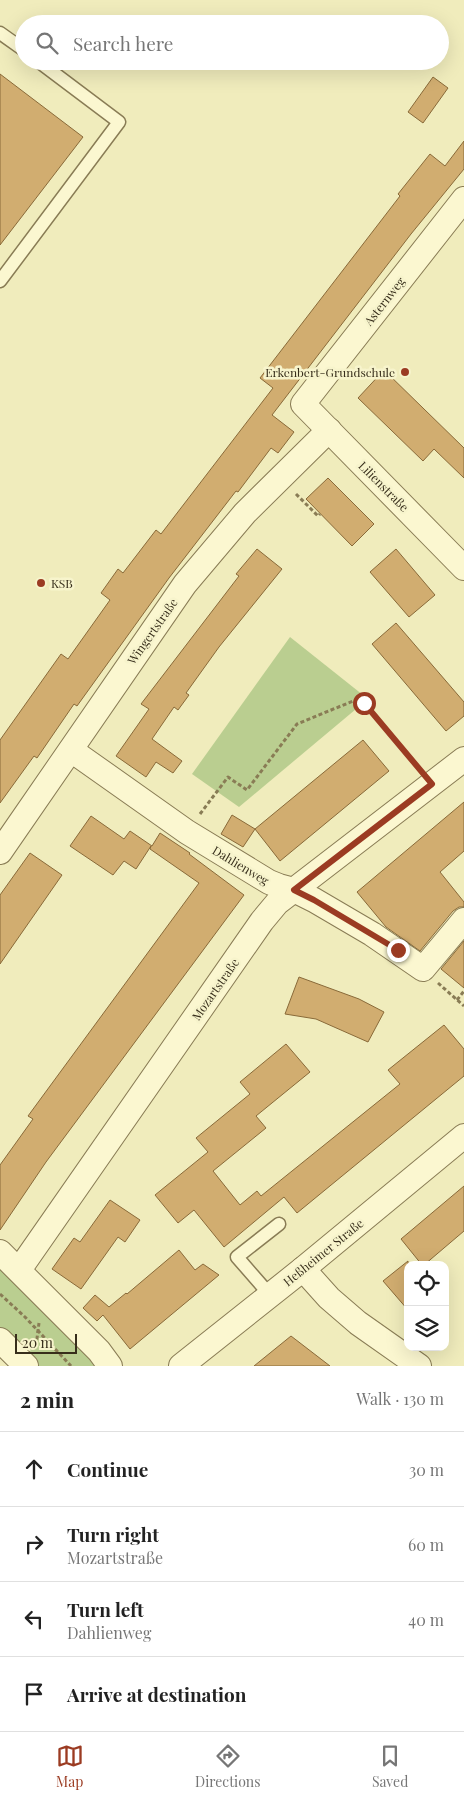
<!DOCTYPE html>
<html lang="en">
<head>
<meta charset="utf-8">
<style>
	:root { --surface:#fff; --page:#f6f6f6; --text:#222; --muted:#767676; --line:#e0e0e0; --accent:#9b3b22 }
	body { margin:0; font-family:"Playfair Display",serif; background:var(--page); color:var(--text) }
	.controls { position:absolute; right:15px; bottom:15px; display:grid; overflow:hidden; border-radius:10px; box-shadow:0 5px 20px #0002 }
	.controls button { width:45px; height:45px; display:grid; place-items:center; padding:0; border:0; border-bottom:1px solid var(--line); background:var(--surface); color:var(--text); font:25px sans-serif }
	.scale { position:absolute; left:15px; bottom:12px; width:62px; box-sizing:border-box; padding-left:5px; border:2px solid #372e1b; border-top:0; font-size:14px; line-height:18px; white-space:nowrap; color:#372e1b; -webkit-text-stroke:4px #f7f4cc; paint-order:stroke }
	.stop { position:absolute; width:15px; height:15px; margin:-11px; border:4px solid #9b3b22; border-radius:50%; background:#fff }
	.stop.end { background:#9b3b22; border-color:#fff; box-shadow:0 1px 5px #0008 }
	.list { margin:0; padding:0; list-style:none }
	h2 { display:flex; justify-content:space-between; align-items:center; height:65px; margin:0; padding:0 20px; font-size:21px }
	h2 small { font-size:16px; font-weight:400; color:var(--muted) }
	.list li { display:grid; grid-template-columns:32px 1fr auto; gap:15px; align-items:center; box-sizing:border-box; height:75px; padding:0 20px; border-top:1px solid var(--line) }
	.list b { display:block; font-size:19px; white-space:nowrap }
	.list p { margin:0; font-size:16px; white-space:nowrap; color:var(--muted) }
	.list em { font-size:16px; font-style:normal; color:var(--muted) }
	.icon { flex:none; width:28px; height:28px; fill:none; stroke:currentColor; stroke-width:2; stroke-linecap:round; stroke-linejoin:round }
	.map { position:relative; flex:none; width:464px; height:1366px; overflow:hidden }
	.search { position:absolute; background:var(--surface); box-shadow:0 5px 20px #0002; left:15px; right:15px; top:15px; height:55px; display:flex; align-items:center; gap:12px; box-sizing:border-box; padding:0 18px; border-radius:28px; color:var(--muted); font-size:19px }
	.sheet { height:365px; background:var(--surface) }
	nav { display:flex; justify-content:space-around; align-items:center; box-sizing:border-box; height:70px; border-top:1px solid var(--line); background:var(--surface); font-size:14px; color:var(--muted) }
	nav a { display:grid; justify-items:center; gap:2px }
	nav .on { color:var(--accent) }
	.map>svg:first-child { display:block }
</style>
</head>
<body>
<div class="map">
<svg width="464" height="1366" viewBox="0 0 464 1366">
	<rect width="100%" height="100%" fill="#f0ecbc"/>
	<g fill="#bace90">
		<path d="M290 637 368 699 239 807 192 774Z"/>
		<path d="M0 1260 104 1366H31L0 1335Z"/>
	</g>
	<g fill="#d1ad70" stroke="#896a39">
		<path d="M0 74 83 137 0 245Z"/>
		<path d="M433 77 448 88 423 123 408 112Z"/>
		<path d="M464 141V169L411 234 272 415 294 432 278 453 271 448 238 492 236 491 169 578 77 706 74 704 37 758 34 756 0 803V740L61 654 68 659 110 600 101 593 118 569 123 573 156 530 161 534 273 388 260 378 400 196 398 194 430 154 445 166Z"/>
		<path d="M384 370 464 448V478L434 449 423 461 358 398Z"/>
		<path d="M328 478 374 524 352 546 306 499Z"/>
		<path d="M257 549 282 569 219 647 186 693 189 695 178 710 174 707 152 739 182 761 173 773 156 762 146 777 116 756 149 709 141 704 239 576 236 574Z"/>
		<path d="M396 549 435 595 409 617 370 572Z"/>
		<path d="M396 623 464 702V716L446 731 372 644Z"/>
		<path d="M363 740 389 771 280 861 255 829Z"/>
		<path d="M464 802V851L440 872 464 902V907H459L453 911 420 951 386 927 357 892Z"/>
		<path d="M232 815 255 829 243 847 221 834Z"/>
		<path d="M91 816 124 839 130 831 152 846 160 833 190 853 189 854 244 895 46 1162 0 1230V1165L33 1119 28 1116 199 883 150 849 151 846 136 869 124 861 113 875 70 846Z"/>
		<path d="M30 853 62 875 0 964V895Z"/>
		<path d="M464 941V988L441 969Z"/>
		<path d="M299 977 359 999 384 1012 368 1042 316 1019 285 1014Z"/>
		<path d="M444 1025 464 1049V1076L297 1213 284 1197 224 1247 194 1210 178 1223 155 1195 208 1152 196 1138 250 1094 240 1082 286 1044 310 1072 256 1116 266 1128 213 1171 240 1205 257 1191 261 1196 400 1084 388 1070Z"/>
		<path d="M464 1186V1231L424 1265H422L401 1239Z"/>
		<path d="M110 1200 140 1220 125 1242 118 1237 81 1289 52 1269 74 1238 80 1242Z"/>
		<path d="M179 1250 195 1270 203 1264 219 1275 130 1349 103 1315 97 1321 83 1308 95 1295 109 1307 126 1293 127 1294Z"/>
		<path d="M408 1261V1310L383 1281Z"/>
		<path d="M291 1336 330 1366H254Z"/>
	</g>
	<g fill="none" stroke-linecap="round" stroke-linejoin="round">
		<g stroke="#897c55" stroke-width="15">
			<g id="lane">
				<path d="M0 33 24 50"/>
				<path d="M0 281 119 122 38 61"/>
				<path d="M270 1295 237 1257 279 1224"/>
			</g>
		</g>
		<g stroke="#897c55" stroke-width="26">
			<g id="street">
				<path d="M464 199 303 404 464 568"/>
				<path d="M71 750 187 832 269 882 279 886 294 890 314 900 372 934 423 969 464 920"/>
				<path d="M0 852 185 584 245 513 329 430"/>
				<path d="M0 1252 99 1351 110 1366"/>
				<path d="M303 1269 329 1298 358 1323 419 1366"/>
				<path d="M19 1270 262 921 277 903 464 759"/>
				<path d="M0 1340 26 1366"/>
				<path d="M181 1366 303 1269 464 1136"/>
			</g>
		</g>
		<g stroke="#897c55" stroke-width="3" stroke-dasharray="4 2.5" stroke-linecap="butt">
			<path d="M296 494 318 516 320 514"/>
			<path d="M200 814 228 777 247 790 297 724 358 699 364 703 419 768"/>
			<path d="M438 983 464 1006"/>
			<path d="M457 1000 464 991"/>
			<path d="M0 1294 25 1317 71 1366"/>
			<path d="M36 1346 39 1323"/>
		</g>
		<use href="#lane" stroke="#fbf7d0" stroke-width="12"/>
		<use href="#street" stroke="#fbf7d0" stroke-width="24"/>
	</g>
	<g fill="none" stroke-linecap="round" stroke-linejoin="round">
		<path stroke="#9b3b22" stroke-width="6" d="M364 703 432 784 294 890 314 900 398 950"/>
	</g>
	<g fill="#9b3b22" stroke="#f7f4cc" stroke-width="2">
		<circle cx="405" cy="372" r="5"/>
		<circle cx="41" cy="583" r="5"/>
	</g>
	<g text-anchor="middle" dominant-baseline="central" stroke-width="5" stroke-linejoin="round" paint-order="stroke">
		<g font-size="12" fill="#372e1b" stroke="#f7f4cc">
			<text transform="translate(384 301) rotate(-52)">Asternweg</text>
			<text transform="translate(384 486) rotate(45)">Lilienstraße</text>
			<text transform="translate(152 631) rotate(-55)">Wingertstraße</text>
			<text transform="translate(241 865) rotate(31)">Dahlienweg</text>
			<text transform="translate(215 989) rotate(-55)">Mozartstraße</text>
			<text transform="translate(323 1252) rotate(-39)">Heßheimer Straße</text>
		</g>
		<g font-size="12" fill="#372e1b" stroke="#f7f4cc" text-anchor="end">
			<text x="395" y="372">Erkenbert-Grundschule</text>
			<text x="51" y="583" text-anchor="start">KSB</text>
		</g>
	</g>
</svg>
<div class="controls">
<button><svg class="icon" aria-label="locate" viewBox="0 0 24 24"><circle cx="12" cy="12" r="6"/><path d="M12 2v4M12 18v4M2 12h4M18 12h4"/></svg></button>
<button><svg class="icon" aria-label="layers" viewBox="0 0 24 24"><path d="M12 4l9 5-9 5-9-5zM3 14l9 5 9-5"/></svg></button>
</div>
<div class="scale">20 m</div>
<div class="stop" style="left:364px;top:703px"></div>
<div class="stop end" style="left:398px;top:950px"></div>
<div class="search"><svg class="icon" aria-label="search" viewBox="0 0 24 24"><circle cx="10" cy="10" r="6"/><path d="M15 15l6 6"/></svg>Search here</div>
</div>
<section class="sheet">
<h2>2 min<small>Walk · 130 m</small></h2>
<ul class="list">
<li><svg class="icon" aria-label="ahead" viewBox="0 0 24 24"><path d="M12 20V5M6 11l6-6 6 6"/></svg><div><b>Continue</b></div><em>30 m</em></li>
<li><svg class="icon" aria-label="right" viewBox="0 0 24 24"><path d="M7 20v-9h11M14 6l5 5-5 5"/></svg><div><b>Turn right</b><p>Mozartstraße</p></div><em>60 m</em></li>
<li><svg class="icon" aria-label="left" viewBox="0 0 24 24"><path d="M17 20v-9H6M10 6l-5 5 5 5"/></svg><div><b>Turn left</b><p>Dahlienweg</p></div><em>40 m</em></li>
<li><svg class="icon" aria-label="arrive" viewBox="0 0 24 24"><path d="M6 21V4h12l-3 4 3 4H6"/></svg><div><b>Arrive at destination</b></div></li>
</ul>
</section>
<nav>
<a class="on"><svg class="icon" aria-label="map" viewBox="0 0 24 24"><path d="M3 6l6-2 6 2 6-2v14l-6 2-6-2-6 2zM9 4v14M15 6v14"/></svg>Map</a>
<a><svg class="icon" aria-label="directions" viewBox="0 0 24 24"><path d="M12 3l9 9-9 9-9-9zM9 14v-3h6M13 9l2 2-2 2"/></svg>Directions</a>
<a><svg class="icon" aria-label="saved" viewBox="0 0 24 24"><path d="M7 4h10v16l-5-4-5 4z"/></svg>Saved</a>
</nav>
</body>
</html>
